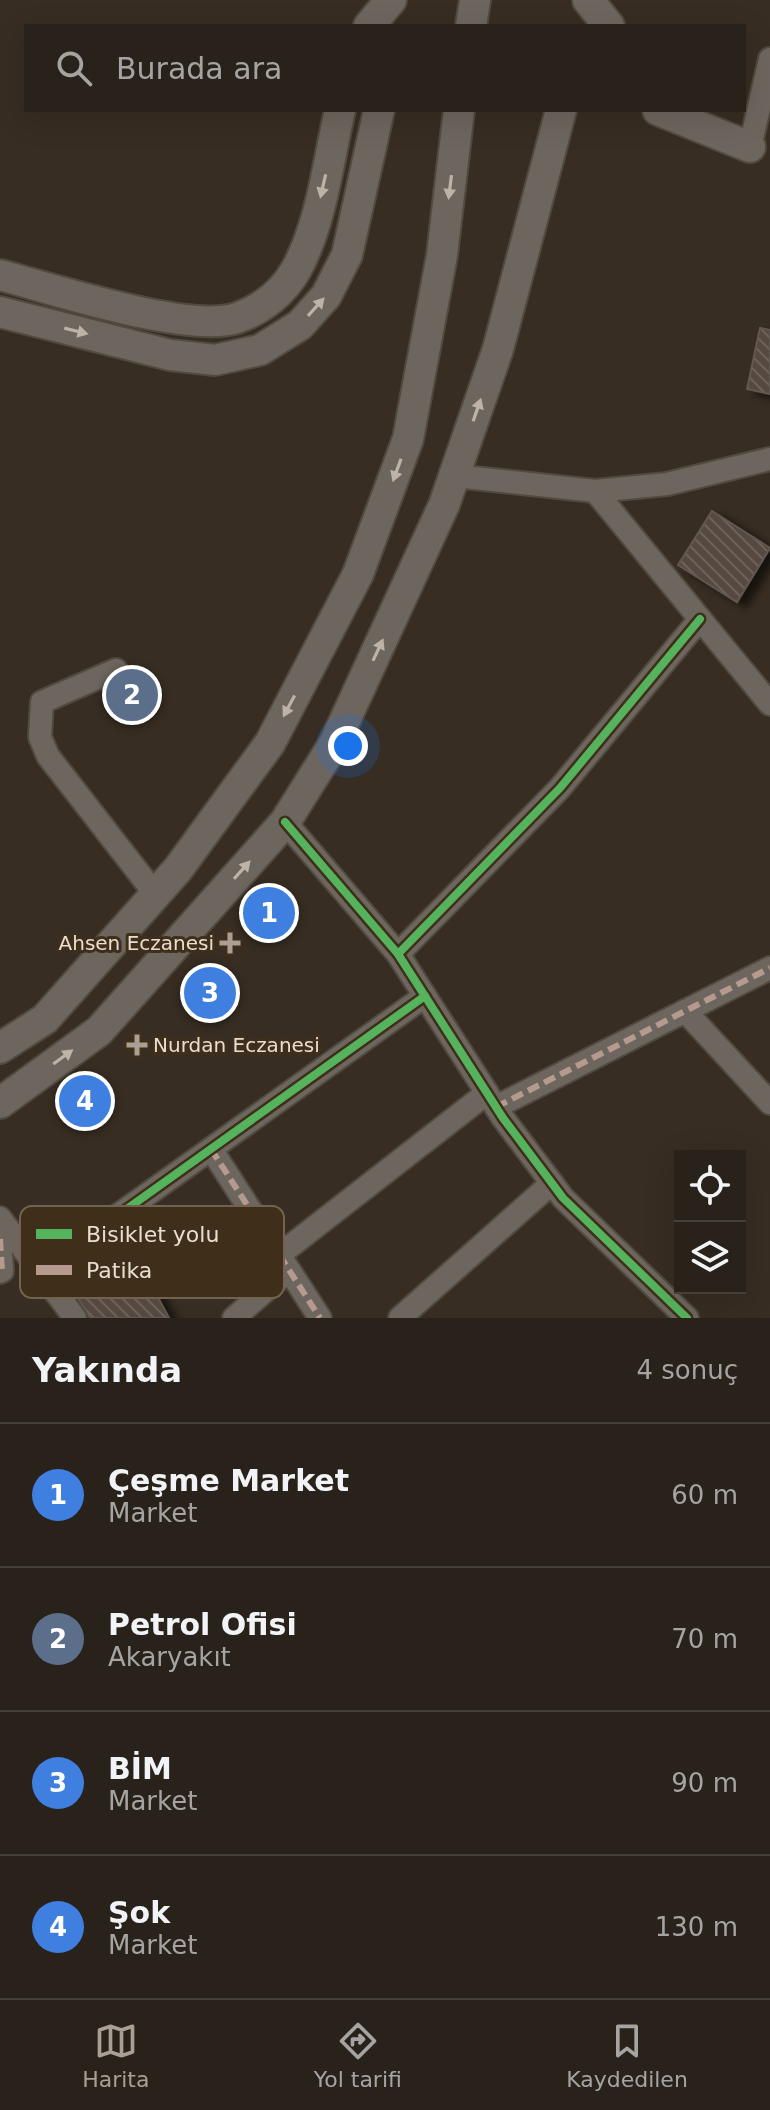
<!DOCTYPE html>
<html lang="tr">
<head>
<meta charset="utf-8">
<style>
	:root { --surface:#29221a; --page:#352f27; --text:#f1f3f6; --muted:#a5a4a2; --line:#453f39; --accent:#aa9f94 }
	body { margin:0; font-family:"DejaVu Sans",sans-serif; background:var(--page); color:var(--text) }
	.controls { position:absolute; right:24px; bottom:24px; display:grid; overflow:hidden; border-radius:0px; box-shadow:0 8px 32px #0002 }
	.controls button { width:72px; height:72px; display:grid; place-items:center; padding:0; border:0; border-bottom:2px solid var(--line); background:var(--surface); color:var(--text); font:40px sans-serif }
	.you { position:absolute; left:348px; top:746px; width:28px; height:28px; margin:-20px; border:6px solid #fff; border-radius:50%; background:#1a73e8; box-shadow:0 0 0 12px #1a73e833 }
	.badge { display:grid; place-items:center; width:52px; height:52px; border-radius:50%; background:var(--accent); color:#fff; font-size:26px; font-weight:700 }
	.pin { position:absolute; translate:-50% -50%; border:4px solid #fff; box-shadow:0 2px 8px #0006 }
	.list { margin:0; padding:0; list-style:none }
	h2 { display:flex; justify-content:space-between; align-items:center; height:104px; margin:0; padding:0 32px; font-size:34px }
	h2 small { font-size:26px; font-weight:400; color:var(--muted) }
	.list li { display:grid; grid-template-columns:52px 1fr auto; gap:24px; align-items:center; box-sizing:border-box; height:144px; padding:0 32px; border-top:2px solid var(--line) }
	.list b { display:block; font-size:30px; white-space:nowrap }
	.list p { margin:0; font-size:26px; white-space:nowrap; color:var(--muted) }
	.list em { font-size:26px; font-style:normal; color:var(--muted) }
	.icon { flex:none; width:44px; height:44px; fill:none; stroke:currentColor; stroke-width:2; stroke-linecap:round; stroke-linejoin:round }
	.map { position:relative; flex:none; width:770px; height:1318px; overflow:hidden }
	.search { position:absolute; background:var(--surface); box-shadow:0 8px 32px #0002; left:24px; right:24px; top:24px; height:88px; display:flex; align-items:center; gap:20px; box-sizing:border-box; padding:0 28px; border-radius:0px; color:var(--muted); font-size:30px }
	.sheet { height:680px; background:var(--surface) }
	nav { display:flex; justify-content:space-around; align-items:center; box-sizing:border-box; height:112px; border-top:2px solid var(--line); background:var(--surface); font-size:22px; color:var(--muted) }
	nav a { display:grid; justify-items:center; gap:4px }
	nav .on { color:var(--accent) }
	.map>svg:first-child { display:block }
</style>
</head>
<body>
<div class="map">
<svg width="770" height="1318" viewBox="0 0 770 1318">
	<defs>
		<pattern id="building-back-hatch" width="6" height="6" patternUnits="userSpaceOnUse" patternTransform="scale(2)"><rect width="6" height="6" fill="#554840"/><path d="M-1 5l2 2M0 0l6 6M5-1l2 2" fill="none" stroke="#6d625b"/></pattern>
		<filter id="shadow"><feDropShadow dx="9" dy="5" stdDeviation="4" flood-color="#0009"/></filter>
	</defs>
	<rect width="100%" height="100%" fill="#372d22"/>
	<g fill="url(#building-back-hatch)" stroke="#625751" stroke-width="2" filter="url(#shadow)">
		<path d="M760 328 770 330V394L747 389Z"/>
		<path d="M712 511 770 548 737 602 678 565Z"/>
		<path d="M127 1240 169 1318H90L65 1276Z"/>
	</g>
	<g fill="none" stroke-linecap="round" stroke-linejoin="round">
		<g stroke="#514a40" stroke-width="26">
			<g id="minor">
				<path d="M750 147 770 59"/>
				<path d="M455 476 595 491 667 484 770 459"/>
				<path d="M595 491 770 704"/>
				<path d="M116 670 42 702 40 737 48 756 156 895"/>
				<path d="M285 822 398 954 503 1118 563 1198 687 1318"/>
				<path d="M398 954 560 788 700 619"/>
				<path d="M685 1011 770 1103"/>
				<path d="M496 1107 770 968"/>
				<path d="M211 1149 320 1318"/>
				<path d="M0 1218 75 1318"/>
				<path d="M0 1239 2 1271 0 1272"/>
				<path d="M279 1255 487 1093"/>
				<path d="M40 1271 425 996"/>
				<path d="M234 1318 289 1270"/>
				<path d="M400 1318 552 1183"/>
			</g>
		</g>
		<g stroke="#514a40" stroke-width="34">
			<g id="secondary">
				<path d="M588 0 609 26"/>
				<path d="M369 26 391 0"/>
				<path d="M471 26 475 0"/>
				<path d="M658 110 750 147"/>
				<path d="M0 275C53 289 189 334 237 318 262 309 284 292 297 268 322 221 328 162 340 110"/>
				<path d="M0 312 170 355 215 360 260 350 300 325 326 296 347 255 379 110"/>
				<path d="M0 1048 45 1019 178 869 270 743 358 574 408 439 442 255 459 110"/>
				<path d="M0 1103 99 1031 285 822 334 744 444 505 498 349 561 110"/>
			</g>
		</g>
		<use href="#minor" stroke="#6d665e" stroke-width="22"/>
		<use href="#secondary" stroke="#6d665e" stroke-width="30"/>
		<g stroke="#b69a8f" stroke-width="6" stroke-dasharray="12 6" stroke-linecap="butt">
			<path d="M496 1107 770 968"/>
			<path d="M211 1149 320 1318"/>
			<path d="M0 1239 2 1271 0 1272"/>
		</g>
		<g stroke="#3f2e1a" stroke-width="13">
			<g id="cycleway">
				<path d="M285 822 398 954 503 1118 563 1198 687 1318"/>
				<path d="M398 954 560 788 700 619"/>
				<path d="M40 1271 425 996"/>
			</g>
		</g>
		<use href="#cycleway" stroke="#56b35d" stroke-width="8"/>
	</g>
	<defs><path id="oneway-solid" d="M-6-.8H1V-3.2L6.5 0L1 3.2V.8H-6Z" transform="scale(2)"/></defs>
	<g fill="#bdb3a9">
		<use href="#oneway-solid" transform="translate(323 186) rotate(103)"/>
		<use href="#oneway-solid" transform="translate(450 187) rotate(97)"/>
		<use href="#oneway-solid" transform="translate(316 307) rotate(-48)"/>
		<use href="#oneway-solid" transform="translate(76 331) rotate(14)"/>
		<use href="#oneway-solid" transform="translate(477 410) rotate(-71)"/>
		<use href="#oneway-solid" transform="translate(397 470) rotate(110)"/>
		<use href="#oneway-solid" transform="translate(378 650) rotate(-65)"/>
		<use href="#oneway-solid" transform="translate(289 706) rotate(118)"/>
		<use href="#oneway-solid" transform="translate(242 870) rotate(-48)"/>
		<use href="#oneway-solid" transform="translate(63 1057) rotate(-36)"/>
	</g>
	<g fill="#aa9f94" stroke="#3f2e1a" stroke-width="3">
		<path d="M226 931h8v8h8v8h-8v8h-8v-8h-8v-8h8z"/>
		<path d="M133 1033h8v8h8v8h-8v8h-8v-8h-8v-8h8z"/>
	</g>
	<g text-anchor="middle" dominant-baseline="central" stroke-width="6" stroke-linejoin="round" paint-order="stroke">
		<g font-size="20" fill="#e8ddd1" stroke="#3f2e1a" text-anchor="end">
			<text x="214" y="943">Ahsen Eczanesi</text>
			<text x="153" y="1045" text-anchor="start">Nurdan Eczanesi</text>
		</g>
	</g>
	<rect x="20" y="1206" width="264" height="92" rx="12" fill="#3f2e1a" stroke="#726351" stroke-width="2"/>
	<rect x="36" y="1229" width="36" height="10" fill="#56b35d"/>
	<rect x="36" y="1265" width="36" height="10" fill="#b69a8f"/>
	<g font-size="22" fill="#e8ddd1">
		<text x="86" y="1242">Bisiklet yolu</text>
		<text x="86" y="1278">Patika</text>
	</g>
</svg>
<div class="controls">
<button><svg class="icon" aria-label="locate" viewBox="0 0 24 24"><circle cx="12" cy="12" r="6"/><path d="M12 2v4M12 18v4M2 12h4M18 12h4"/></svg></button>
<button><svg class="icon" aria-label="layers" viewBox="0 0 24 24"><path d="M12 4l9 5-9 5-9-5zM3 14l9 5 9-5"/></svg></button>
</div>
<div class="you"></div>
<div class="pin badge" style="left:269px;top:913px;background:#3f7fe0">1</div>
<div class="pin badge" style="left:132px;top:695px;background:#5c6f8a">2</div>
<div class="pin badge" style="left:210px;top:993px;background:#3f7fe0">3</div>
<div class="pin badge" style="left:85px;top:1101px;background:#3f7fe0">4</div>
<div class="search"><svg class="icon" aria-label="search" viewBox="0 0 24 24"><circle cx="10" cy="10" r="6"/><path d="M15 15l6 6"/></svg>Burada ara</div>
</div>
<section class="sheet">
<h2>Yakında<small>4 sonuç</small></h2>
<ul class="list">
<li><span class="badge" style="background:#3f7fe0">1</span><div><b>Çeşme Market</b><p>Market</p></div><em>60 m</em></li>
<li><span class="badge" style="background:#5c6f8a">2</span><div><b>Petrol Ofisi</b><p>Akaryakıt</p></div><em>70 m</em></li>
<li><span class="badge" style="background:#3f7fe0">3</span><div><b>BİM</b><p>Market</p></div><em>90 m</em></li>
<li><span class="badge" style="background:#3f7fe0">4</span><div><b>Şok</b><p>Market</p></div><em>130 m</em></li>
</ul>
</section>
<nav>
<a class="on"><svg class="icon" aria-label="map" viewBox="0 0 24 24"><path d="M3 6l6-2 6 2 6-2v14l-6 2-6-2-6 2zM9 4v14M15 6v14"/></svg>Harita</a>
<a><svg class="icon" aria-label="directions" viewBox="0 0 24 24"><path d="M12 3l9 9-9 9-9-9zM9 14v-3h6M13 9l2 2-2 2"/></svg>Yol tarifi</a>
<a><svg class="icon" aria-label="saved" viewBox="0 0 24 24"><path d="M7 4h10v16l-5-4-5 4z"/></svg>Kaydedilen</a>
</nav>
</body>
</html>
